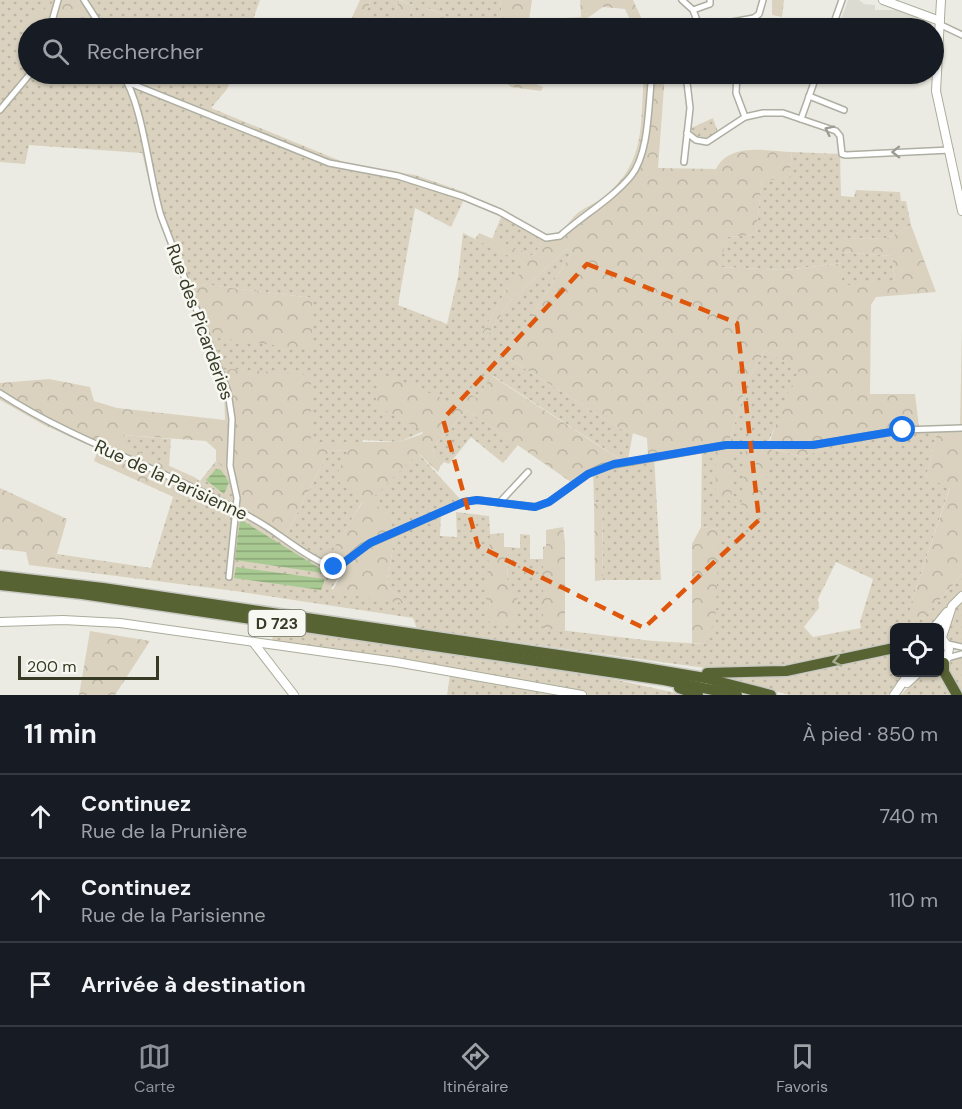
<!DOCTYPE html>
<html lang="fr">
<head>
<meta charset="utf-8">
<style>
	:root { --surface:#171b24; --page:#242831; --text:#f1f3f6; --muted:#9ea1a6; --line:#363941; --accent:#8c9099 }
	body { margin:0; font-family:"DM Sans",sans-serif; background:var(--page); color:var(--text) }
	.controls { position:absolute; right:18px; bottom:18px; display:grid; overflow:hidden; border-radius:9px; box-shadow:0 2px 4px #0004 }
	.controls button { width:54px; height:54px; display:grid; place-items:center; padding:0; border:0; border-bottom:2px solid var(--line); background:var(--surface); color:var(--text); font:30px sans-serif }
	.scale { position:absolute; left:18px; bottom:15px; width:141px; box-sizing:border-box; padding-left:6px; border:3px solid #373a25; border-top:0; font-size:16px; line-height:21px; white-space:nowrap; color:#373a25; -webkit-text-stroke:4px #f8f8f3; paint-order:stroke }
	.stop { position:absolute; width:18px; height:18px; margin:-14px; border:4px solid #1a73e8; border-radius:50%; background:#fff }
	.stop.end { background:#1a73e8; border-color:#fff; box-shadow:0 2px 6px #0008 }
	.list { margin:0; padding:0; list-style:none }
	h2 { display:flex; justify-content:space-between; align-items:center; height:78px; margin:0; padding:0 24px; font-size:26px }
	h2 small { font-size:20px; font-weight:400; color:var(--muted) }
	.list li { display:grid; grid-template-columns:39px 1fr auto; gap:18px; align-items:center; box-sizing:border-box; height:84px; padding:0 24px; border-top:2px solid var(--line) }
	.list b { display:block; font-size:22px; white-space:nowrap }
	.list p { margin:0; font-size:20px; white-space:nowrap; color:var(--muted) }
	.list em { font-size:20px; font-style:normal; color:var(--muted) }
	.icon { flex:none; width:33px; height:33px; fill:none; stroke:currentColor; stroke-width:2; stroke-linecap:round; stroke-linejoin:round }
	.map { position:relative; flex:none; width:962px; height:695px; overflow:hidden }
	.search { position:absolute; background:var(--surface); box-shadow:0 2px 4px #0004; left:18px; right:18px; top:18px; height:66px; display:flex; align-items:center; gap:15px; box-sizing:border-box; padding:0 21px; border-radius:33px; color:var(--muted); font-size:22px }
	.sheet { height:330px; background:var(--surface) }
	nav { display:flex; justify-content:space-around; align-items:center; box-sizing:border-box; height:84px; border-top:2px solid var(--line); background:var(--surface); font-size:16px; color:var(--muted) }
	nav a { display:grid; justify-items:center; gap:3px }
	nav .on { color:var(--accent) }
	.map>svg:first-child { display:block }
</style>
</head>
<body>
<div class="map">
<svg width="962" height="695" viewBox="0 0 962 695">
	<defs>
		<pattern id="grass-dots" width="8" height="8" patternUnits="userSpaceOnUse" patternTransform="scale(1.5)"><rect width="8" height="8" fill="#dad2bf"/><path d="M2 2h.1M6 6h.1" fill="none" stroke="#bcb5a4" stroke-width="1.8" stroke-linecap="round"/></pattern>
		<pattern id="forest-crowns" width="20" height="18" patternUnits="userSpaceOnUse" patternTransform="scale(1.5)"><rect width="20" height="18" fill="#dad2bf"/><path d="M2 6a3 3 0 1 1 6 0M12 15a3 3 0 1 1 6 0" fill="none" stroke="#bcb5a4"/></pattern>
		<pattern id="water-rules" width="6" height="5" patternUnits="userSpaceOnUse" patternTransform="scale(1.5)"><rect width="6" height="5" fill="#a8ca92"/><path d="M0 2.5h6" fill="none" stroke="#8aa577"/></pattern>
	</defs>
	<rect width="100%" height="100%" fill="#ebebe3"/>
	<path fill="#dbdbd2" d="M848 0H859L864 4 875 5V10H896L932 23 935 28 934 40V28H849L839 26Z"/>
	<g fill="url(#grass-dots)" fill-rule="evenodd">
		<path d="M0 0H56L21 30 28 36V74H233L227 89 211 108 348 164 415 175 467 193 451 227 415 208 398 305 447 324 458 277 463 233 528 265 505 292 481 335 486 338 511 300 567 249 572 253 505 356 621 429 633 433 628 459 654 455 661 580H603L602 502 594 503 593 469 604 463 620 459 493 376 476 398 454 403 376 405 424 431 399 442 363 440 362 444 311 442 217 370 206 340 219 338 312 298 184 282 159 221 142 153 29 145 25 164 0 162Z"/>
		<path d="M81 0H260L250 28H99Z"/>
		<path d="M371 0H400L388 28H359Z"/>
		<path d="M401 0H500L504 28H443L445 15 427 8 421 28H405L413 6Z"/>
		<path d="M713 118 718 132 709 139 694 135 691 128Z"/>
		<path d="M792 152 840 154 841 196 854 197 856 190 900 192 901 201H906L911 225 889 238 840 239V252L892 256 895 281H875L842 287 841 263 786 270 718 267 727 237 756 235 762 179H789Z"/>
		<path d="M504 210 547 235 533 256 492 239Z"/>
		<path d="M765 350 800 372 769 440 758 517 771 448 802 457 830 447V439L889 429 939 426 926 477 950 487 910 606V614L923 619 962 574V643H956L949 640 946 632 956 609 949 605 928 627 894 628V672L906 673 888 695H789L721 677 713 669 417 629 413 618 235 591 53 568 57 554 151 568 173 497 178 499 190 492 210 488 200 481 216 461 237 480 240 506 286 535 329 451 349 450 362 502 328 559 344 569 331 589 405 603 387 586 394 539 370 500 418 453 461 500 441 511 440 536 457 537 456 512 489 516 490 534 507 587 508 547 520 548V534L530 535V559H543V628L653 641 706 644 719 529 701 527 702 447H734V439H730L747 383ZM836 562 873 579 860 622 861 628 813 637 804 627 819 608 818 599Z"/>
		<path d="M467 410 518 445 503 463 471 437 449 464 444 462 441 465 434 456 433 447Z"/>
		<path d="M123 435 171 439 169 466 120 444Z"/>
		<path d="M274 627 608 678 685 695H447L450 675 271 648Z"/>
		<path d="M962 657V695H901C913 682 920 673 940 672L952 660Z"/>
	</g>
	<g fill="url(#forest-crowns)">
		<path d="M56 0H81L99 28H28V36L20 29Z"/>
		<path d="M360 0H371L359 28H347Z"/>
		<path d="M400 0 413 6 405 28H388Z"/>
		<path d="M500 0H532L529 20 581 17 580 0H633L646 28H634L625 9 603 7 579 24 504 28Z"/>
		<path d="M772 0H784L782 17 772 15Z"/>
		<path d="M426 8 445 15 443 28H421Z"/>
		<path d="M498 74H514L543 87 541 91 511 87Z"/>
		<path d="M644 74H665L658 168 716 169C730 142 766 151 792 152L789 180H762L756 235 727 237 719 267 786 270 842 263V286L875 281H895L892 256 840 252 839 239 889 238 911 225 936 292 876 297 871 305 870 394H915L919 427 831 439 830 447 802 457 772 448 758 517 741 508 746 446H768L786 397 799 372 765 350 747 383 730 439H735L731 502 716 491V445L648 456 647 438 621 429 505 356 572 253 567 249 511 300 486 338 481 335 505 292 527 265 475 239 479 233 533 256 547 235C563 237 568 220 579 212 587 206 596 203 604 197 647 162 640 124 644 74Z"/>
		<path d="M184 282 312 298V350L219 338 206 340Z"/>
		<path d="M962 327V574L923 619 910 615V606L950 488 926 477 939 426 960 425Z"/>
		<path d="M233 369 311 375V442H399L422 434 423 431 375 405 380 373 454 403 465 391 476 398 492 376 621 460 604 463 571 482 467 410 433 447 434 456 441 465 438 472 418 453 371 500 388 516 394 539 387 586 406 604 332 592 344 569 327 559 362 503 335 478 349 450 329 451 286 535 240 506 237 480 216 461V450L206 441 123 435 121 444 194 477 210 488 207 501 190 492 178 499 94 461 98 449 44 425 0 400V383L49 379 90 387 94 401 117 408 225 420 224 388 217 370Z"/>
		<path d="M0 488 67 519 53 568 29 565 26 552 0 549Z"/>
		<path d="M602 502 603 580 595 581 594 503Z"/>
		<path d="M563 527 565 542V631L543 628V547L546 546V530Z"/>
		<path d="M701 527 719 529 716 612 707 644 692 643V544Z"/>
		<path d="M504 533V547H508L507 587 517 588 518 625 485 621 490 534Z"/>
		<path d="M90 631 150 641 115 695H79Z"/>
	</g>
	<g fill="url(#water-rules)">
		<path d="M216 469 221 470 229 482 224 494 206 480Z"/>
		<path d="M240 519 324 571 323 573 235 560Z"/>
		<path d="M236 567 325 579 321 590 234 578Z"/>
	</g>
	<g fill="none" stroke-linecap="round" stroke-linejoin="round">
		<g stroke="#aeafa2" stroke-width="8">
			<g id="street">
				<path d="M84 0 102 28"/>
				<path d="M682 0 693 10 700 28"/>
				<path d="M693 10 710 4V0"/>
				<path d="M754 18 755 28"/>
				<path d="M939 24 962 35"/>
				<path d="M50 28 58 0"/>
				<path d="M699 28 754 18 759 14 763 0"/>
				<path d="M832 28 842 0"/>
				<path d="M122 74C143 103 149 177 161 216L228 392 232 419 230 466 237 498 229 577"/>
				<path d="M737 74 736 93 745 117"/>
				<path d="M127 82 329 163 398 176 464 197 500 212 546 238 560 236C582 216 612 199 631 176 650 152 648 103 652 74"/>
				<path d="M809 96 844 110"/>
				<path d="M0 110 30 74"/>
				<path d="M801 119 817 74"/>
				<path d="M687 133 696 140 707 142 745 117 763 113H783L836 131 840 136 842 154 846 155 950 150"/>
				<path d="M684 162 690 108 686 74"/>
				<path d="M0 393C84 448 182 474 267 527 284 538 319 566 338 568L362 547 464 502 477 500 535 507 549 502 588 474 602 467 726 445H814L903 430 962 428"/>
				<path d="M499 503 528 472"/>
				<path d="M948 644 962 647"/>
				<path d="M947 658 962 654"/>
			</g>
		</g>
		<g stroke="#abad9b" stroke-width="10">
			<g id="secondary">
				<path d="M883 0 940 21"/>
				<path d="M941 0 936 91 962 211"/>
				<path d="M0 622 63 620 120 623 396 662 582 695"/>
				<path d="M934 628 947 612"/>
				<path d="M940 635 949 649 947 658 940 666"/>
				<path d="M942 637 952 606 962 596"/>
				<path d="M253 642 294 695"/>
				<path d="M907 683 919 672"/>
				<path d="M894 695 910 672"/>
			</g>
		</g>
		<g stroke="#c7c8c2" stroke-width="13">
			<g id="highway">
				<path d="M0 576 103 588 634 666 705 678 771 695"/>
				<path d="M0 585 82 594 664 680 737 695"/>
				<path d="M944 663V672L957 695"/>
				<path d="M707 673 786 671 894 648"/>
				<path d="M679 688 698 695"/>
			</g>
		</g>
		<use href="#street" stroke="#fff" stroke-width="5"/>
		<use href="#secondary" stroke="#fff" stroke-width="8"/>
		<use href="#highway" stroke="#586334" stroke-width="10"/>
	</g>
	<defs><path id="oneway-chevron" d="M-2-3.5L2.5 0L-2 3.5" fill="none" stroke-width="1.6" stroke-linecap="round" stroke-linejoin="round" transform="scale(1.5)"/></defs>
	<g stroke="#9b9c92">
		<use href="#oneway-chevron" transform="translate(829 130) rotate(-154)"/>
		<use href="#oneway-chevron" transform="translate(896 152) rotate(179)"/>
	</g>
	<use stroke="#a8ae94" href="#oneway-chevron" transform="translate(837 661) rotate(168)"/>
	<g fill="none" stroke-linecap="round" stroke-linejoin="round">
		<path stroke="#1a73e8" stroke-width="8" d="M334 567H338L370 543 464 502 477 500 535 507 549 502 588 474 614 464 726 445H813L903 430"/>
	</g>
	<path fill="none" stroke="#df570d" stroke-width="4.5" stroke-dasharray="12 8" stroke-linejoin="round" d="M587 264 737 323 759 520 644 628 478 546 443 419Z"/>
	<g text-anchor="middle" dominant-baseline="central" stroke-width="5" stroke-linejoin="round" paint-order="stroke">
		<rect fill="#f8f8f3" stroke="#717363" stroke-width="1.5" x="248.5" y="610" width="57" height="26" rx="4.5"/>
		<g font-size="16" font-weight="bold" fill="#373a25">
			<text x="277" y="623">D 723</text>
		</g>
		<g font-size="18" fill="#373a25" stroke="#f8f8f3">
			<text transform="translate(200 322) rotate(70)">Rue des Picarderies</text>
			<text transform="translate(171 480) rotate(25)">Rue de la Parisienne</text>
		</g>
	</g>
</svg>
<div class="controls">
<button><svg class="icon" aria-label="locate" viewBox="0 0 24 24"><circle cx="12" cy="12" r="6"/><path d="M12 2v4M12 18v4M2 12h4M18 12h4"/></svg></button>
</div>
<div class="scale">200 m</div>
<div class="stop" style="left:903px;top:430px"></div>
<div class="stop end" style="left:334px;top:567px"></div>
<div class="search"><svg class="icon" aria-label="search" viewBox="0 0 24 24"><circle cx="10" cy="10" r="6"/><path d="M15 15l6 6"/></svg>Rechercher</div>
</div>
<section class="sheet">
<h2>11 min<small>À pied · 850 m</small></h2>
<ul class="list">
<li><svg class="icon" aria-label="ahead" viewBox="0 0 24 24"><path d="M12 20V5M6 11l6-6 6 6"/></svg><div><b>Continuez</b><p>Rue de la Prunière</p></div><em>740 m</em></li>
<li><svg class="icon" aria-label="ahead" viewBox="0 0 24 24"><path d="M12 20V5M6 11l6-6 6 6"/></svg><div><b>Continuez</b><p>Rue de la Parisienne</p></div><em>110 m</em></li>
<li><svg class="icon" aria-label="arrive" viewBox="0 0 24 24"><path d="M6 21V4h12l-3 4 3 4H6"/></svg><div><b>Arrivée à destination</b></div></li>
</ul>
</section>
<nav>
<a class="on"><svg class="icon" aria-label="map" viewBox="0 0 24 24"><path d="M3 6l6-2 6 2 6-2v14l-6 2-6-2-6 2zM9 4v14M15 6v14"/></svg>Carte</a>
<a><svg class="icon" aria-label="directions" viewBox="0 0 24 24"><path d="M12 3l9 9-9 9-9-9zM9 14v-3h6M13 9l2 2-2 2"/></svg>Itinéraire</a>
<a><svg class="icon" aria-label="saved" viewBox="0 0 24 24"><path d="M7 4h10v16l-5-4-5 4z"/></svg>Favoris</a>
</nav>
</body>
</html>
